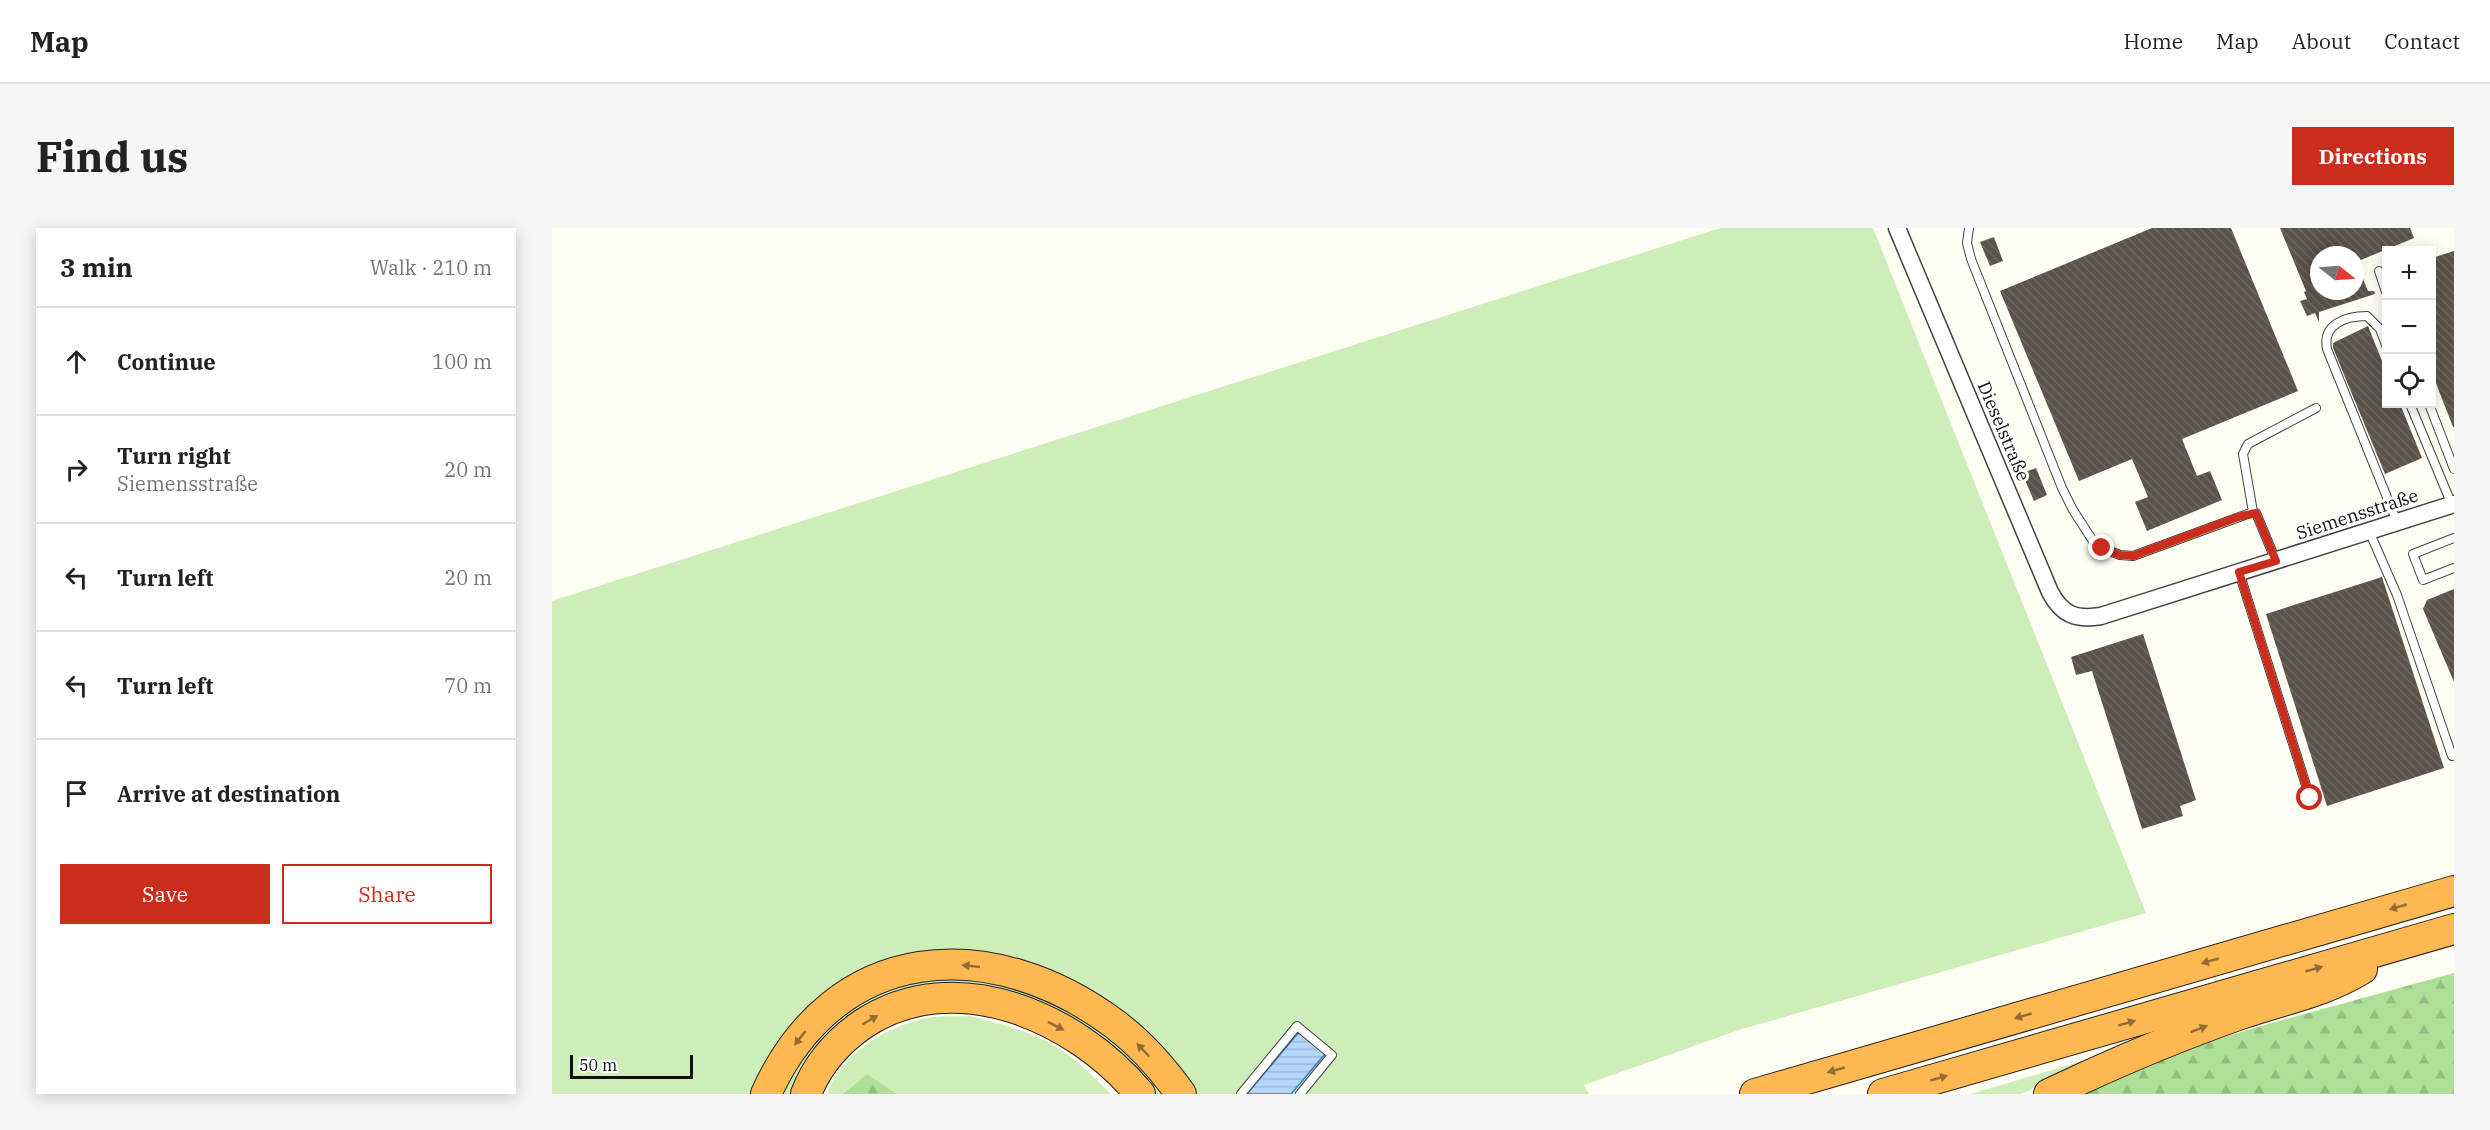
<!DOCTYPE html>
<html lang="en">
<head>
<meta charset="utf-8">
<style>
	:root { --surface:#fff; --page:#f6f6f6; --text:#222; --muted:#767676; --line:#e0e0e0; --accent:#cb2d1d }
	body { margin:0; font-family:"IBM Plex Serif",serif; background:var(--page); color:var(--text) }
	.controls { position:absolute; right:18px; top:18px; display:grid; overflow:hidden; border-radius:0px; box-shadow:0 3px 15px #0003 }
	.controls button { width:54px; height:54px; display:grid; place-items:center; padding:0; border:0; border-bottom:2px solid var(--line); background:var(--surface); color:var(--text); font:30px sans-serif }
	.compass { position:absolute; left:1758px; top:18px; width:54px; height:54px; border-radius:50%; background:var(--surface); box-shadow:0 3px 15px #0003; rotate:107deg }
	.scale { position:absolute; left:18px; bottom:15px; width:123px; box-sizing:border-box; padding-left:6px; border:3px solid #101010; border-top:0; font-size:16px; line-height:21px; white-space:nowrap; color:#101010; -webkit-text-stroke:4px #fff; paint-order:stroke }
	.stop { position:absolute; width:18px; height:18px; margin:-14px; border:4px solid #cb2d1d; border-radius:50%; background:#fff }
	.stop.end { background:#cb2d1d; border-color:#fff; box-shadow:0 2px 6px #0008 }
	.list { margin:0; padding:0; list-style:none }
	h2 { display:flex; justify-content:space-between; align-items:center; height:78px; margin:0; padding:0 24px; font-size:26px }
	h2 small { font-size:20px; font-weight:400; color:var(--muted) }
	.list li { display:grid; grid-template-columns:39px 1fr auto; gap:18px; align-items:center; box-sizing:border-box; height:108px; padding:0 24px; border-top:2px solid var(--line) }
	.list b { display:block; font-size:22px; white-space:nowrap }
	.list p { margin:0; font-size:20px; white-space:nowrap; color:var(--muted) }
	.list em { font-size:20px; font-style:normal; color:var(--muted) }
	.actions { display:flex; gap:12px; padding:18px 24px }
	.actions a { flex:1; padding:14px 0; border:2px solid var(--accent); border-radius:0px; text-align:center; font-size:21px; color:var(--accent) }
	.actions .main { background:var(--accent); color:#fff }
	.icon { flex:none; width:33px; height:33px; fill:none; stroke:currentColor; stroke-width:2; stroke-linecap:round; stroke-linejoin:round }
	.map { position:relative; flex:none; width:1902px; height:866px; overflow:hidden; border-radius:0px }
	header { display:flex; align-items:center; gap:36px; box-sizing:border-box; height:84px; padding:0 30px; background:var(--surface); border-bottom:2px solid var(--line) }
	header strong { font-size:28px }
	nav { display:flex; gap:33px; margin-inline-start:auto; font-size:21px }
	.intro { display:flex; align-items:center; justify-content:space-between; box-sizing:border-box; height:144px; padding:0 36px }
	h1 { margin:0; font-size:42px }
	.button { padding:15px 27px; border-radius:0px; background:var(--accent); color:#fff; font-size:21px; font-weight:700 }
	main { display:flex; gap:36px; padding:0 36px }
	aside { flex:1; background:var(--surface); border-radius:0px; box-shadow:0 3px 15px #0003 }
	.map>svg:first-child { display:block }
</style>
</head>
<body>
<header>
<strong>Map</strong>
<nav><a>Home</a><a>Map</a><a>About</a><a>Contact</a></nav>
</header>
<div class="intro"><h1>Find us</h1><a class="button">Directions</a></div>
<main>
<aside>
<h2>3 min<small>Walk · 210 m</small></h2>
<ul class="list">
<li><svg class="icon" aria-label="ahead" viewBox="0 0 24 24"><path d="M12 20V5M6 11l6-6 6 6"/></svg><div><b>Continue</b></div><em>100 m</em></li>
<li><svg class="icon" aria-label="right" viewBox="0 0 24 24"><path d="M7 20v-9h11M14 6l5 5-5 5"/></svg><div><b>Turn right</b><p>Siemensstraße</p></div><em>20 m</em></li>
<li><svg class="icon" aria-label="left" viewBox="0 0 24 24"><path d="M17 20v-9H6M10 6l-5 5 5 5"/></svg><div><b>Turn left</b></div><em>20 m</em></li>
<li><svg class="icon" aria-label="left" viewBox="0 0 24 24"><path d="M17 20v-9H6M10 6l-5 5 5 5"/></svg><div><b>Turn left</b></div><em>70 m</em></li>
<li><svg class="icon" aria-label="arrive" viewBox="0 0 24 24"><path d="M6 21V4h12l-3 4 3 4H6"/></svg><div><b>Arrive at destination</b></div></li>
</ul>
<div class="actions"><a class="main">Save</a><a>Share</a></div>
</aside>
<div class="map">
<svg width="1902" height="866" viewBox="0 0 1902 866">
	<defs>
		<pattern id="forest-firs" width="22" height="20" patternUnits="userSpaceOnUse" patternTransform="scale(1.5)"><rect width="22" height="20" fill="#addf97"/><path d="M5 1l3.5 6h-7zM16 11l3.5 6h-7z" fill="#94be81"/></pattern>
		<pattern id="water-rules" width="6" height="5" patternUnits="userSpaceOnUse" patternTransform="scale(1.5)"><rect width="6" height="5" fill="#b4d6fa"/><path d="M0 2.5h6" fill="none" stroke="#9ab7d5"/></pattern>
		<pattern id="building-back-hatch" width="6" height="6" patternUnits="userSpaceOnUse" patternTransform="scale(1.5)"><rect width="6" height="6" fill="#5a534b"/><path d="M-1 5l2 2M0 0l6 6M5-1l2 2" fill="none" stroke="#6d6761"/></pattern>
	</defs>
	<rect width="100%" height="100%" fill="#fffef3"/>
	<g fill="#cdedb9">
		<path d="M1168 0H1321L1594 685 1187 802 1032 857 1037 866H739L772 826 747 805 695 866H646L601 812 391 723 334 732 288 755 246 790 214 833 198 866H0V373Z"/>
		<path d="M395 745 469 756 571 812 612 866H603L576 830 544 803 508 783 469 768 364 760 240 866H223L266 802 325 760Z"/>
		<path d="M418 788C445 795 473 802 498 815 520 827 541 848 559 866H345L315 846 291 866H275C289 826 332 800 371 791 386 787 403 789 418 788Z"/>
		<path d="M1554 826 1469 866H1419Z"/>
	</g>
	<g fill="url(#forest-firs)">
		<path d="M1902 745V866H1529L1639 819 1716 796Z"/>
		<path d="M315 846 345 866H291Z"/>
	</g>
	<path fill="url(#water-rules)" stroke="#3580d7" stroke-width="1.5" d="M747 804 773 826 739 866H695Z"/>
	<g fill="url(#building-back-hatch)" fill-rule="evenodd">
		<path d="M1600 0H1679L1746 163 1630 211 1645 248 1658 243 1670 272 1595 303 1583 274 1596 269 1580 231 1527 253 1448 63Z"/>
		<path d="M1728 0H1858L1862 10 1804 34 1816 63H1822L1823 66 1767 84V94L1763 85 1755 88 1748 73 1755 71 1752 64 1754 63ZM1767 27H1803V63H1767Z"/>
		<path d="M1442 9 1451 33 1438 38 1428 14Z"/>
		<path d="M1902 23V199H1901L1880 145V30Z"/>
		<path d="M1816 98 1834 143V176H1848L1870 230 1833 246 1781 120V115Z"/>
		<path d="M1484 240 1495 267 1482 273 1470 245Z"/>
		<path d="M1830 349 1892 540 1775 578 1714 386Z"/>
		<path d="M1902 361V454L1871 381 1875 372Z"/>
		<path d="M1591 406 1644 572 1628 578 1631 588 1590 601 1540 443 1524 447 1519 429Z"/>
	</g>
	<g fill="none" stroke-linecap="round" stroke-linejoin="round">
		<g stroke="#434343" stroke-width="10">
			<g id="service">
				<path d="M1417 0 1415 15 1419 31 1510 260 1521 282 1541 313 1550 320 1568 327 1581 328 1701 284 1704 285 1724 333"/>
				<path d="M1827 43 1834 64"/>
				<path d="M1834 117 1828 101 1815 88C1794 88 1770 96 1775 121L1845 294"/>
				<path d="M1858 176 1900 277"/>
				<path d="M1877 176 1902 241"/>
				<path d="M1701 284 1691 226 1696 216 1764 180"/>
				<path d="M1817 303 1845 367 1900 528"/>
				<path d="M1902 310 1861 326 1871 352 1902 340"/>
				<path d="M1687 344 1758 570"/>
				<path d="M689 866 745 798 780 827 748 866"/>
			</g>
		</g>
		<g stroke="#434343" stroke-width="19">
			<path id="minor" d="M1345 0 1498 364C1510 387 1524 392 1549 388L1902 276"/>
		</g>
		<g stroke="#212121" stroke-width="32">
			<g id="motorway">
				<path d="M214 866C283 713 439 703 564 797 589 816 611 841 629 866"/>
				<path d="M254 866C265 837 285 814 311 796 403 735 524 789 588 866"/>
				<path d="M1203 866 1902 663"/>
				<path d="M1331 866 1902 701"/>
				<path d="M1497 866C1560 836 1623 809 1689 786 1729 772 1773 764 1810 741"/>
			</g>
		</g>
		<use href="#service" stroke="#fff" stroke-width="8"/>
		<use href="#minor" stroke="#fff" stroke-width="16"/>
		<use href="#motorway" stroke="#fdb852" stroke-width="30"/>
	</g>
	<defs><path id="oneway-solid" d="M-6-.8H1V-3.2L6.5 0L1 3.2V.8H-6Z" transform="scale(1.5)"/></defs>
	<g fill="#926c34">
		<use href="#oneway-solid" transform="translate(1846 679) rotate(164)"/>
		<use href="#oneway-solid" transform="translate(1658 733) rotate(164)"/>
		<use href="#oneway-solid" transform="translate(419 738) rotate(-174)"/>
		<use href="#oneway-solid" transform="translate(1762 741) rotate(-16)"/>
		<use href="#oneway-solid" transform="translate(1471 788) rotate(164)"/>
		<use href="#oneway-solid" transform="translate(318 792) rotate(-30)"/>
		<use href="#oneway-solid" transform="translate(1575 795) rotate(-16)"/>
		<use href="#oneway-solid" transform="translate(504 798) rotate(27)"/>
		<use href="#oneway-solid" transform="translate(1647 801) rotate(-21)"/>
		<use href="#oneway-solid" transform="translate(248 810) rotate(128)"/>
		<use href="#oneway-solid" transform="translate(591 822) rotate(-134)"/>
		<use href="#oneway-solid" transform="translate(1284 842) rotate(164)"/>
		<use href="#oneway-solid" transform="translate(1387 850) rotate(-16)"/>
	</g>
	<g fill="none" stroke-linecap="round" stroke-linejoin="round">
		<path stroke="#cb2d1d" stroke-width="8" d="M1550 320 1568 327 1581 328 1686 289 1704 285 1724 333 1687 344 1758 570"/>
	</g>
	<g text-anchor="middle" dominant-baseline="central" stroke-width="6" stroke-linejoin="round" paint-order="stroke">
		<g font-size="18" fill="#101010" stroke="#fff">
			<text transform="translate(1452 203) rotate(67)">Dieselstraße</text>
			<text transform="translate(1805 286) rotate(-18)">Siemensstraße</text>
		</g>
	</g>
</svg>
<div class="controls">
<button>+</button>
<button>−</button>
<button><svg class="icon" aria-label="locate" viewBox="0 0 24 24"><circle cx="12" cy="12" r="6"/><path d="M12 2v4M12 18v4M2 12h4M18 12h4"/></svg></button>
</div>
<svg class="compass" viewBox="-18 -18 36 36"><path d="M0-13l5 13h-10z" fill="#e53935"/><path d="M0 13l5-13h-10z" fill="#767676"/></svg>
<div class="scale">50 m</div>
<div class="stop" style="left:1758px;top:570px"></div>
<div class="stop end" style="left:1550px;top:320px"></div>
</div>
</main>
</body>
</html>
